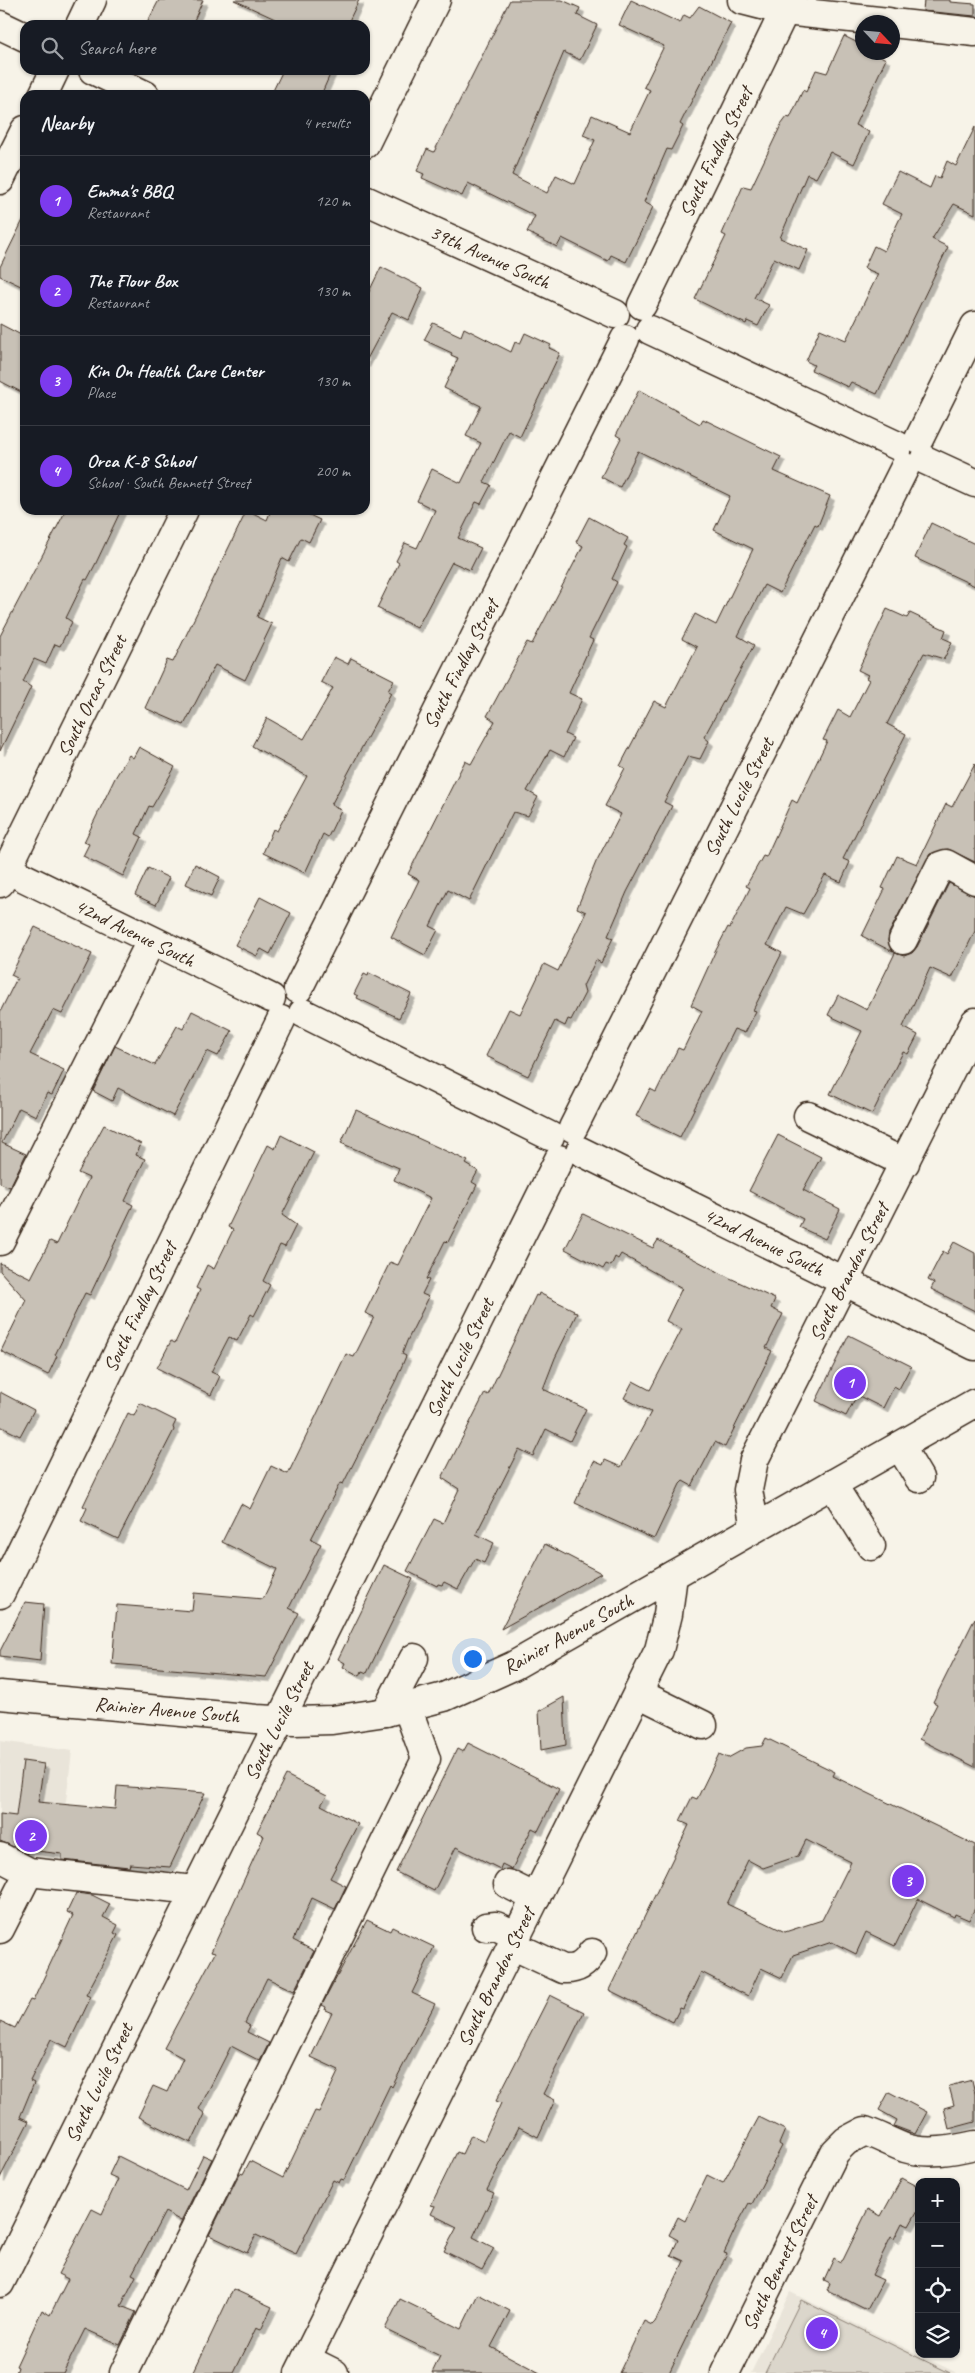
<!DOCTYPE html>
<html lang="en">
<head>
<meta charset="utf-8">
<style>
	:root { --surface:#171b24; --page:#20242c; --text:#f1f3f6; --muted:#9ea1a6; --line:#363941; --accent:#7c3aed }
	body { margin:0; font-family:Caveat,sans-serif; background:var(--page); color:var(--text) }
	.controls { position:absolute; right:15px; bottom:15px; display:grid; overflow:hidden; border-radius:10px; box-shadow:0 1px 4px #0004 }
	.controls button { width:45px; height:45px; display:grid; place-items:center; padding:0; border:0; border-bottom:1px solid var(--line); background:var(--surface); color:var(--text); font:25px sans-serif }
	.compass { position:absolute; left:855px; top:15px; width:45px; height:45px; border-radius:50%; background:var(--surface); box-shadow:0 1px 4px #0004; rotate:116deg }
	.you { position:absolute; left:472px; top:1658px; width:18px; height:18px; margin:-12px; border:4px solid #fff; border-radius:50%; background:#1a73e8; box-shadow:0 0 0 8px #1a73e833 }
	.badge { display:grid; place-items:center; width:32px; height:32px; border-radius:50%; background:var(--accent); color:#fff; font-size:16px; font-weight:700 }
	.pin { position:absolute; translate:-50% -50%; border:2px solid #fff; box-shadow:0 1px 5px #0006 }
	.list { margin:0; padding:0; list-style:none }
	h2 { display:flex; justify-content:space-between; align-items:center; height:65px; margin:0; padding:0 20px; font-size:21px }
	h2 small { font-size:16px; font-weight:400; color:var(--muted) }
	.list li { display:grid; grid-template-columns:32px 1fr auto; gap:15px; align-items:center; box-sizing:border-box; height:90px; padding:0 20px; border-top:1px solid var(--line) }
	.list b { display:block; font-size:19px; white-space:nowrap }
	.list p { margin:0; font-size:16px; white-space:nowrap; color:var(--muted) }
	.list em { font-size:16px; font-style:normal; color:var(--muted) }
	.icon { flex:none; width:28px; height:28px; fill:none; stroke:currentColor; stroke-width:2; stroke-linecap:round; stroke-linejoin:round }
	.map { position:relative; flex:none; width:975px; height:2373px; overflow:hidden }
	.search { position:absolute; background:var(--surface); box-shadow:0 1px 4px #0004; left:20px; top:20px; width:350px; height:55px; display:flex; align-items:center; gap:12px; box-sizing:border-box; padding:0 18px; border-radius:15px; color:var(--muted); font-size:19px }
	.panel { position:absolute; background:var(--surface); box-shadow:0 1px 4px #0004; left:20px; top:90px; width:350px; height:425px; border-radius:15px }
	.map>svg:first-child { display:block }
</style>
</head>
<body>
<div class="map">
<svg width="975" height="2373" viewBox="0 0 975 2373">
	<defs>
		<filter id="shadow"><feDropShadow dx="4.5" dy="4.5" stdDeviation="0" flood-color="#0004"/></filter>
	</defs>
	<rect width="100%" height="100%" fill="#f7f3e8"/>
	<filter id="ink" filterUnits="userSpaceOnUse"><feTurbulence type="fractalNoise" baseFrequency=".02" numOctaves="2"/><feDisplacementMap in="SourceGraphic" scale="10" xChannelSelector="R" yChannelSelector="G"/><feConvolveMatrix kernelMatrix="1 2 1 2 8 2 1 2 1" color-interpolation-filters="sRGB"/></filter>
	<g filter="url(#ink)">
		<g fill="#e9e4d9">
			<path d="M0 1741 72 1751 58 1868 0 1850Z"/>
			<path d="M790 2292 957 2373H751Z"/>
		</g>
		<path fill="#dbd6cb" stroke="#8b8074" d="M801 2300 950 2373H765Z"/>
		<g fill="#c8c1b6" stroke="#3b2a1e" fill-rule="evenodd" filter="url(#shadow)">
			<path d="M159 0H203L192 25H146Z"/>
			<path d="M234 0H359L347 25H272L275 19Z"/>
			<path d="M510 0H562L580 8 577 15 597 25 580 60 564 52 512 175 547 193 556 175 575 184 595 140 583 135 592 115 630 132 650 90 644 87 664 46 619 25 631 0 680 23 684 15 690 18 699 6 731 23 680 124 683 126 671 150 667 149 644 202 653 207 626 262 611 255 608 261 562 238 557 247 527 232 535 216 468 183 462 196 422 178 424 174 417 171 427 149 434 152Z"/>
			<path d="M924 0H950V2L975 4V16L923 11Z"/>
			<path d="M844 36 862 45V52H872L886 59 855 125 869 132 854 164 830 152 816 178 807 174 780 238 808 250 799 270 774 258 754 298 769 305 758 326 747 321 746 324 695 299 726 236 722 234 743 186 751 188 781 125 787 117 790 118 803 90 806 92 816 70 827 73Z"/>
			<path d="M283 70H332L321 95H271Z"/>
			<path d="M975 127V214L954 204 932 239 948 247 877 394 851 382 848 387 811 370 814 365 806 361 820 329 846 340 878 274 864 268 874 246 884 251 902 214 882 204 898 172 930 188 935 176 940 178 947 161 956 166Z"/>
			<path d="M25 216V288L0 276V267Z"/>
			<path d="M381 267 423 288 409 320 392 312 365 363V300Z"/>
			<path d="M433 323 461 336 464 328 511 352 515 342 520 344 525 333 551 345 549 348 560 353 520 437 509 431 484 482 491 485 481 504 476 502 458 538 481 548 470 570 452 562 417 628 377 608 399 563 396 561 405 543 417 548 435 510 417 501 432 469 461 483 481 443 466 436 481 406 444 388 458 358 451 355 452 353 424 340Z"/>
			<path d="M0 324 25 337V394L0 381Z"/>
			<path d="M639 390 700 424 703 419 781 457 774 471 830 496 818 526 815 524 780 593 764 585 738 636 754 645 704 737 709 741 700 759 688 756 664 802 672 806 627 892 608 936 613 938 601 963 596 960 583 986 585 993 571 1020 568 1019 565 1026 555 1021 528 1076 486 1056 509 1009 520 1014 544 964 558 971 586 912 577 908 596 862 621 814 605 806 625 768 620 766 654 701 666 707 697 647 682 639 695 614 716 625 753 549 714 530 730 496 638 451 620 487 601 477 621 438 616 435Z"/>
			<path d="M66 510H121L96 563 87 580 85 579 66 618 72 622 60 646 55 644 46 664 34 659 23 682 31 687 0 751V636Z"/>
			<path d="M247 510 267 520 271 510H299L320 520 309 542 301 538 289 562 282 558 257 617 272 624 245 680 215 665 184 725 145 708 167 660 173 662Z"/>
			<path d="M589 517 628 538 624 545 627 547 612 579 617 582 589 638 593 640 569 693 582 699 565 734 573 738 564 757 550 750 527 791 538 797 528 816 513 812 469 901 448 890 430 926 438 930 425 955 391 937 419 880 408 874 465 761 471 764 495 721 487 716 527 642 532 644 583 546 576 542Z"/>
			<path d="M931 523 975 544V586L915 558Z"/>
			<path d="M887 609 907 618 910 613 946 630 943 638 952 642 944 659 924 653 910 679 887 724 906 734 843 859 850 862 841 882 825 875 803 914 786 907 767 945 782 953 753 1010 756 1011 745 1033 734 1029 680 1137 636 1116 650 1089 656 1092 678 1048 683 1050 702 1011 691 1005 715 952 728 927 730 928 750 888 746 886 763 856 766 857 792 800 797 803 827 741 823 740 838 710 850 717 869 680 866 678 868 675 858 670Z"/>
			<path d="M334 657 348 664 351 658 394 680 388 691 391 693 331 805 341 810 328 837 323 834 305 873 263 853 273 829 277 831 307 776 252 746 267 718 304 739 333 688 321 682Z"/>
			<path d="M139 747 175 767 152 807 149 806 136 834 142 837 123 876 83 856 89 844 84 842 115 778 129 755 133 758Z"/>
			<path d="M975 764V862L948 849 930 854 889 933 888 941 893 952 862 936 885 889 882 888 897 856 917 864 946 804 952 807Z"/>
			<path d="M195 864 220 877 211 896 186 884Z"/>
			<path d="M148 868 169 878 156 905 135 895Z"/>
			<path d="M949 883 975 896V931L952 978 930 968 903 1027 918 1035 908 1054 903 1052 872 1114 830 1094 862 1031 828 1015 838 995 867 1010 895 953 904 956 912 953 917 947Z"/>
			<path d="M260 897 291 913 270 954 261 949 257 956 235 945Z"/>
			<path d="M35 927 92 954 62 1014 53 1010 30 1054 64 1070 52 1095 47 1093 36 1116 19 1108 2 1143 26 1154 10 1187 0 1183V1012L17 978 11 975Z"/>
			<path d="M369 973 411 994 399 1018 357 998 358 996 354 994 364 974 368 976Z"/>
			<path d="M192 1011 232 1031 218 1056 207 1051 173 1116 118 1088 112 1101 93 1091 115 1046 155 1065 177 1026 183 1029Z"/>
			<path d="M356 1110 468 1161 466 1164 478 1171 472 1182 477 1185 448 1242 445 1241 426 1279 429 1280 422 1294 429 1297 407 1341 402 1354 406 1356 396 1380 343 1484 340 1483 311 1539 321 1544 289 1608 299 1613 266 1677 112 1664 117 1605 192 1611 194 1593 263 1599 277 1569 222 1542 241 1504 250 1509 271 1466 288 1474 346 1354 354 1357 374 1317 365 1313 390 1262 398 1265 431 1198 394 1180 399 1168 341 1143Z"/>
			<path d="M104 1125 141 1144 136 1155 145 1159 125 1201 133 1205 90 1295 85 1293 55 1355 57 1356 48 1375 1 1351 26 1300 0 1271V1263L31 1278 50 1241 57 1244 89 1178 78 1173Z"/>
			<path d="M281 1135 314 1152 282 1215 296 1225 285 1247 280 1245 263 1281 270 1285 254 1316 251 1314 237 1341 229 1337 211 1372 220 1376 211 1395 157 1368 171 1341 175 1343 200 1290 196 1288 207 1265 214 1269 233 1230 228 1227 268 1145 275 1149Z"/>
			<path d="M778 1135 821 1157 803 1190 840 1209 825 1239 799 1227 803 1219 749 1191Z"/>
			<path d="M583 1214 653 1248 658 1240 730 1278 775 1299 771 1308 783 1314 766 1348 772 1351 725 1447 715 1442 692 1486 683 1481 680 1484 654 1539 575 1503 594 1461 603 1465 605 1460 621 1467 651 1412 624 1398 633 1381 650 1390 682 1329 666 1321 682 1288 621 1254 618 1259 615 1257 611 1266 606 1264 603 1269 565 1249Z"/>
			<path d="M954 1242 975 1253V1311L931 1289 934 1283 928 1280 943 1251 947 1254Z"/>
			<path d="M539 1293 574 1310 573 1312 577 1313 555 1358 543 1389 586 1409 570 1441 546 1429 533 1456 519 1449 476 1534 494 1543 484 1563 475 1559 458 1589 444 1582 442 1585 438 1584 437 1586 407 1571 434 1519 443 1523 459 1489 442 1478 485 1393 488 1395 536 1295 538 1296Z"/>
			<path d="M849 1335 911 1366 899 1389 894 1386 883 1408 857 1395 846 1416 816 1401Z"/>
			<path d="M0 1392 34 1410 20 1436 0 1426Z"/>
			<path d="M140 1403 176 1421 173 1427 174 1430 118 1539 81 1521 87 1508 83 1506 128 1413 134 1416Z"/>
			<path d="M545 1544 601 1573 501 1629 536 1562Z"/>
			<path d="M384 1565 413 1579 367 1673 362 1671 360 1676 343 1667 345 1663 338 1659Z"/>
			<path d="M25 1602 44 1604 40 1661 0 1656V1651Z"/>
			<path d="M975 1618V1767L919 1739 937 1704 933 1702Z"/>
			<path d="M564 1697 566 1745 541 1750 539 1711Z"/>
			<path d="M766 1738 835 1772 833 1776 975 1845V1908L969 1920 955 1914 954 1917 918 1899 895 1946 866 1932 856 1954 832 1942 793 1955 782 1978 761 1968 748 1996 701 1972 683 2009 680 2008 673 2022 609 1990 689 1825 680 1821 692 1797 697 1799 719 1754 728 1758 746 1748 762 1746ZM806 1840 851 1862 822 1920 785 1932 727 1904 748 1860 763 1868 798 1856Z"/>
			<path d="M468 1743 559 1789 538 1831 532 1828 512 1869 502 1864 500 1869 456 1847 434 1891 396 1872 457 1749 463 1752Z"/>
			<path d="M23 1761 44 1764 38 1802 115 1809 117 1786 205 1793 170 1867 130 1864 129 1867 62 1860V1854L29 1850 27 1853 0 1841V1814L16 1816Z"/>
			<path d="M286 1775 327 1796 321 1805 358 1824 330 1878 346 1886 335 1909 312 1898 293 1940 314 1951 294 1991 267 1978 245 2023 250 2026 247 2032 269 2043 260 2061 231 2046 199 2109 205 2114 191 2143 138 2117 153 2086 167 2092 183 2058 164 2048 215 1953 211 1952 264 1836 257 1832Z"/>
			<path d="M76 1893 92 1895 110 1904 103 1917 118 1925 114 1933 118 1935 86 1995 91 1997 67 2047 51 2039 30 2081 34 2083 20 2117 29 2121 0 2178V2021L15 2028 30 2000 33 2001 73 1915 67 1912Z"/>
			<path d="M367 1920 390 1931 392 1927 434 1947 412 1993 435 2004 392 2087 390 2085 344 2180 341 2179 339 2183 333 2180 296 2254 256 2235 247 2253 209 2235 240 2173 243 2174 250 2161 283 2178 315 2111 319 2112 339 2070 311 2057 332 2013 325 2010 326 2007 322 2005Z"/>
			<path d="M550 1995 584 2012 543 2094 555 2100 538 2137 519 2127 487 2190 494 2193 473 2237 494 2248 482 2270 444 2251 457 2227 431 2214 435 2206 431 2205 457 2152 462 2154 471 2135 484 2141 501 2103 496 2101Z"/>
			<path d="M972 2080 975 2094V2122L949 2129 944 2108 954 2105 949 2086Z"/>
			<path d="M889 2092 927 2112 915 2134 894 2126 897 2120 879 2110Z"/>
			<path d="M759 2117 785 2130 779 2144 782 2146 752 2204 749 2203 736 2227 724 2253 727 2254 669 2373H619L644 2321 652 2325 655 2322 684 2261 671 2255 678 2240 669 2235 678 2217 685 2221 707 2175 723 2183Z"/>
			<path d="M203 2155 212 2159 181 2221 165 2212 132 2274 136 2276 121 2306 136 2312 120 2345 85 2329 63 2373H16L18 2367 16 2366 42 2310 50 2315 68 2279 58 2274 92 2209 102 2214 118 2179 109 2175 118 2156 186 2190Z"/>
			<path d="M902 2178 919 2187V2208L909 2226 902 2223 894 2239 891 2237 872 2275 883 2280 867 2310 827 2290 830 2283 824 2280 834 2258 840 2262 843 2260 868 2209 881 2216Z"/>
			<path d="M233 2289 272 2307 261 2330 256 2328 234 2373H193Z"/>
			<path d="M478 2294 510 2311 491 2347 540 2373H432L440 2356 385 2329 400 2299 461 2329Z"/>
		</g>
		<g fill="none" stroke-linecap="round" stroke-linejoin="round">
			<g stroke="#3b2a1e" stroke-width="31">
				<g id="minor">
					<path d="M742 0 785 11 888 22"/>
					<path d="M892 23 975 32"/>
					<path d="M0 25 25 37"/>
					<path d="M80 25 92 0"/>
					<path d="M93 70 145 95"/>
					<path d="M43 95 55 70"/>
					<path d="M365 144 436 0"/>
					<path d="M0 180 25 130"/>
					<path d="M365 200 615 314"/>
					<path d="M642 305 790 0"/>
					<path d="M650 330 898 446"/>
					<path d="M919 439 975 326"/>
					<path d="M925 460 975 483"/>
					<path d="M0 866 271 998"/>
					<path d="M0 883 184 510"/>
					<path d="M903 940 940 866 946 864 975 880"/>
					<path d="M298 989 625 339"/>
					<path d="M303 1013 550 1136"/>
					<path d="M808 1116 905 1163"/>
					<path d="M573 1128 905 467"/>
					<path d="M580 1151 975 1346"/>
					<path d="M0 1241 151 941"/>
					<path d="M900 1446 919 1478"/>
					<path d="M832 1484 871 1546"/>
					<path d="M755 1528 748 1490 754 1460 975 1022"/>
					<path d="M0 1594 281 1020"/>
					<path d="M638 1693 703 1725"/>
					<path d="M386 1712 414 1658"/>
					<path d="M0 1857 29 1872 194 1890"/>
					<path d="M508 1884 536 1898"/>
					<path d="M486 1927 496 1926 517 1936"/>
					<path d="M0 1929 29 1872"/>
					<path d="M512 1945 563 1969C577 1970 585 1965 592 1953"/>
					<path d="M0 2283 559 1159"/>
					<path d="M306 2359 334 2373"/>
					<path d="M124 2373 426 1759 407 1707"/>
					<path d="M299 2373 659 1650 668 1614 673 1575"/>
					<path d="M725 2373 835 2152 846 2141 865 2131C879 2136 892 2143 905 2148 928 2155 953 2150 975 2145"/>
				</g>
			</g>
			<g stroke="#3b2a1e" stroke-width="31">
				<path id="major" d="M0 1695 256 1719 294 1721 332 1720 386 1712 444 1697 513 1666 975 1403"/>
			</g>
			<use href="#minor" stroke="#f7f3e8" stroke-width="28"/>
			<use href="#major" stroke="#f7f3e8" stroke-width="28"/>
		</g>
	</g>
	<g text-anchor="middle" dominant-baseline="central" stroke-width="5" stroke-linejoin="round" paint-order="stroke">
		<g font-size="20" fill="#3b2a1e" stroke="#f7f3e8">
			<text transform="translate(716 152) rotate(-64)">South Findlay Street</text>
			<text transform="translate(490 257) rotate(24)">39th Avenue South</text>
			<text transform="translate(461 664) rotate(-63)">South Findlay Street</text>
			<text transform="translate(92 696) rotate(-64)">South Orcas Street</text>
			<text transform="translate(739 797) rotate(-63)">South Lucile Street</text>
			<text transform="translate(135 933) rotate(26)">42nd Avenue South</text>
			<text transform="translate(764 1242) rotate(26)">42nd Avenue South</text>
			<text transform="translate(849 1272) rotate(-63)">South Brandon Street</text>
			<text transform="translate(140 1307) rotate(-64)">South Findlay Street</text>
			<text transform="translate(460 1358) rotate(-64)">South Lucile Street</text>
			<text transform="translate(568 1634) rotate(-29)">Rainier Avenue South</text>
			<text transform="translate(167 1710) rotate(5)">Rainier Avenue South</text>
			<text transform="translate(279 1721) rotate(-63)">South Lucile Street</text>
			<text transform="translate(496 1977) rotate(-64)">South Brandon Street</text>
			<text transform="translate(99 2083) rotate(-64)">South Lucile Street</text>
			<text transform="translate(780 2263) rotate(-64)">South Bennett Street</text>
		</g>
	</g>
</svg>
<div class="controls">
<button>+</button>
<button>−</button>
<button><svg class="icon" aria-label="locate" viewBox="0 0 24 24"><circle cx="12" cy="12" r="6"/><path d="M12 2v4M12 18v4M2 12h4M18 12h4"/></svg></button>
<button><svg class="icon" aria-label="layers" viewBox="0 0 24 24"><path d="M12 4l9 5-9 5-9-5zM3 14l9 5 9-5"/></svg></button>
</div>
<svg class="compass" viewBox="-18 -18 36 36"><path d="M0-13l5 13h-10z" fill="#e53935"/><path d="M0 13l5-13h-10z" fill="#9ea1a6"/></svg>
<div class="you"></div>
<div class="pin badge" style="left:850px;top:1383px">1</div>
<div class="pin badge" style="left:31px;top:1836px">2</div>
<div class="pin badge" style="left:908px;top:1881px">3</div>
<div class="pin badge" style="left:822px;top:2333px">4</div>
<div class="search"><svg class="icon" aria-label="search" viewBox="0 0 24 24"><circle cx="10" cy="10" r="6"/><path d="M15 15l6 6"/></svg>Search here</div>
<section class="panel">
<h2>Nearby<small>4 results</small></h2>
<ul class="list">
<li><span class="badge">1</span><div><b>Emma's BBQ</b><p>Restaurant</p></div><em>120 m</em></li>
<li><span class="badge">2</span><div><b>The Flour Box</b><p>Restaurant</p></div><em>130 m</em></li>
<li><span class="badge">3</span><div><b>Kin On Health Care Center</b><p>Place</p></div><em>130 m</em></li>
<li><span class="badge">4</span><div><b>Orca K-8 School</b><p>School · South Bennett Street</p></div><em>200 m</em></li>
</ul>
</section>
</div>
</body>
</html>
